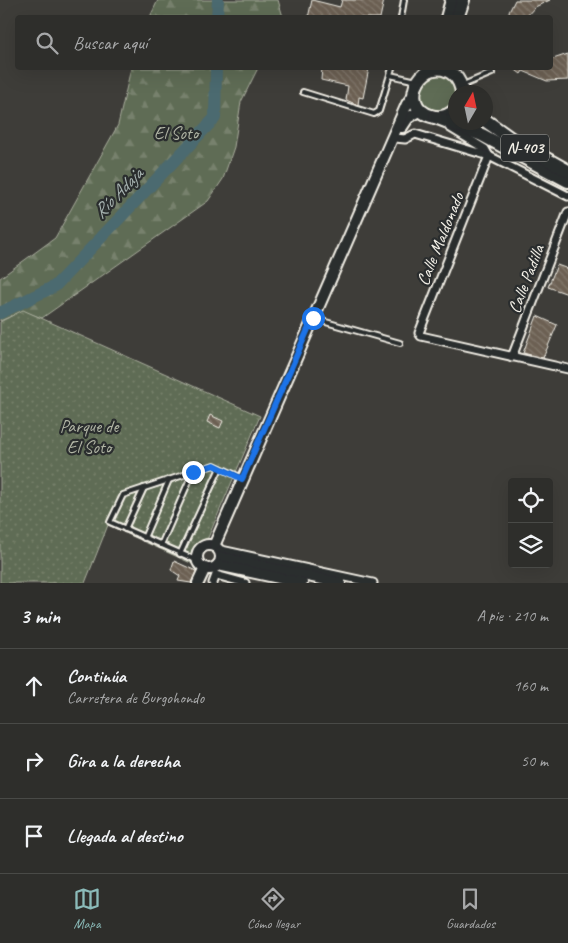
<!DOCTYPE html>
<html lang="es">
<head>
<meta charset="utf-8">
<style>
	:root { --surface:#2e2e2b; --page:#363633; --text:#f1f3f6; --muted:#a7a8a9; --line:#494a47; --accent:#8bbbb9 }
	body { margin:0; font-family:Caveat,sans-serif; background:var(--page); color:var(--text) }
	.controls { position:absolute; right:15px; bottom:15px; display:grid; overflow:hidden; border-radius:5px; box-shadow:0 5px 20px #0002 }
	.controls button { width:45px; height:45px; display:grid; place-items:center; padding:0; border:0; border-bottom:1px solid var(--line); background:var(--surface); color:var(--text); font:25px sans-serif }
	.compass { position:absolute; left:448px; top:85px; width:45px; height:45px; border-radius:50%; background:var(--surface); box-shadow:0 5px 20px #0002; rotate:9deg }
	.stop { position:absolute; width:15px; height:15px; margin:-11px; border:4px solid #1a73e8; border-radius:50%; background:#fff }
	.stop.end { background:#1a73e8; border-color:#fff; box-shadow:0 1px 5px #0008 }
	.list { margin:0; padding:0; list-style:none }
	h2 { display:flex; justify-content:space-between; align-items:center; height:65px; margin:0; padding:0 20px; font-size:21px }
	h2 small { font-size:16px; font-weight:400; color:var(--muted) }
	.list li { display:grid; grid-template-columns:32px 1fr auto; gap:15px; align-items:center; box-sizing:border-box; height:75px; padding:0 20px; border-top:1px solid var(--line) }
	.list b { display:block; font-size:19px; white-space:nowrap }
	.list p { margin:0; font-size:16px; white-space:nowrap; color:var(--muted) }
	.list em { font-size:16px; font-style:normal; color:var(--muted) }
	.icon { flex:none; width:28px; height:28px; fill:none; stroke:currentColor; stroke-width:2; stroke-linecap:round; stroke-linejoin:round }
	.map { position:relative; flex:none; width:568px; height:583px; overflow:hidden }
	.search { position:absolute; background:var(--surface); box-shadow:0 5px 20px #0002; left:15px; right:15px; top:15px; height:55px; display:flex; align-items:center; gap:12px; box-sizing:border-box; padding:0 18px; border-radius:5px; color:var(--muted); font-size:19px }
	.sheet { height:290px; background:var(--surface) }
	nav { display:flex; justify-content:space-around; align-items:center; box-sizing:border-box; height:70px; border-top:1px solid var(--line); background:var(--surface); font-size:14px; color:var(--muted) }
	nav a { display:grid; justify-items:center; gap:2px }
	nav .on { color:var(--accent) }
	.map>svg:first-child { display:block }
</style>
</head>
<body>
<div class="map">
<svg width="568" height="583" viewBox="0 0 568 583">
	<defs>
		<pattern id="forest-firs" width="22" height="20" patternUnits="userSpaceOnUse" patternTransform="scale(1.25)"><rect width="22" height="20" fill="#5f6c54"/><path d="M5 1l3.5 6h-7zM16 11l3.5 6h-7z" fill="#77816d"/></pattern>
		<pattern id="park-dots" width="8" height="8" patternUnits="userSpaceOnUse" patternTransform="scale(1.25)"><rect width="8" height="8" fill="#5f6c54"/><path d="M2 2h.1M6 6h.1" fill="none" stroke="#77816d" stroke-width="1.8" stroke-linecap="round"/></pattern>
		<pattern id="building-back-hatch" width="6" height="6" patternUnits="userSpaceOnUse" patternTransform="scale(1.25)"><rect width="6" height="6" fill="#6c6153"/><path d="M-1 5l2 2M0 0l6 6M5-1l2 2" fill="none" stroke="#82786c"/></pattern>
	</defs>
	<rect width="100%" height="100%" fill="#3e3d39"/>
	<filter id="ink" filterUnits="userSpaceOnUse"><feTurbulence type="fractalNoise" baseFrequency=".02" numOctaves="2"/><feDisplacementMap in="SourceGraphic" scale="10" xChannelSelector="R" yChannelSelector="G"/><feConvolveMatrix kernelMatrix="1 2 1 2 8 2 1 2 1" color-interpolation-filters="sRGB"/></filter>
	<g filter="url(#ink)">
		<circle fill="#5f6c54" stroke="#aaae9e" cx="438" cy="93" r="18"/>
		<g fill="url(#forest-firs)" stroke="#aaae9e">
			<path d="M158 0H278L283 17H150Z"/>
			<path d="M131 68H258L241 102 234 147 223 179 208 201 42 318 23 311 0 321V278L55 238 118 125Z"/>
		</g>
		<path fill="url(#park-dots)" stroke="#aaae9e" d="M23 310 260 416 207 540 198 546 192 558 195 565 108 525 85 583H0V322Z"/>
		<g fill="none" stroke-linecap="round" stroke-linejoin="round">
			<g stroke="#4c6a70" stroke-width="12">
				<path d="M217 18 218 0"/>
				<path d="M0 313 55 286 215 118 216 68"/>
			</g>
		</g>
		<g fill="url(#building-back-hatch)" stroke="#f4f1e8">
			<path d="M312 0 340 7 342 0H384L380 18H308Z"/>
			<path d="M515 0H550L535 7 525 18H506Z"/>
			<path d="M568 54V80L547 81 523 71 521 74 513 68H550V60Z"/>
			<path d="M322 68H369L363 98 359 97 358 105 346 100 348 86 321 80Z"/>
			<path d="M557 265 568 269V294L548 287Z"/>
			<path d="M537 316 557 325 543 358 523 353Z"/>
			<path d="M210 415 223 421 220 428 207 422Z"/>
			<path d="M174 561 196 571 191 583 178 581 180 576 171 570Z"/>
		</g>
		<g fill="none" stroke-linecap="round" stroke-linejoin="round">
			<g stroke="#f4f1e8" stroke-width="8">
				<g id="lane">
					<path d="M401 18 404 0"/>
					<path d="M390 75 417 81"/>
					<path d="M463 85 492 73"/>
					<path d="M303 92 374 114 379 111 392 68"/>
					<path d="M315 319 400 343"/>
					<path d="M125 529 144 488"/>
					<path d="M144 538 169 480"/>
					<path d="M161 545 193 472"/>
					<path d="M180 554 220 468"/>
					<path d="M198 561 110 522 123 495 214 465 242 478"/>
				</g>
			</g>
			<g stroke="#f4f1e8" stroke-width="11">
				<g id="street">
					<path d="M449 127 485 149 489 156"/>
					<path d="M395 138 405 139 415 134 489 156 568 196"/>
					<path d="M489 156 419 333 421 336 568 369"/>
					<path d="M512 357 568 212"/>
					<path d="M217 549 373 583"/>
					<path d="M213 583 216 575 245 583"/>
				</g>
			</g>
			<g stroke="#f4f1e8" stroke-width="14">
				<g id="secondary">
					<path d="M402 127 408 118 421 110"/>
					<circle cx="209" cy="557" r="12"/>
					<path d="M214 546 407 104 414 94"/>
					<path d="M221 557 340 583"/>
					<path d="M218 565 302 583"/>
					<path d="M198 583 205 568"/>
				</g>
			</g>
			<g stroke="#f4f1e8" stroke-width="16">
				<g id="highway">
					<path d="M447 18 452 0"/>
					<path d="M457 18 463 0"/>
					<path d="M456 109C449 116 440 119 431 116 394 104 426 50 454 75 459 80 461 85 462 92"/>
					<path d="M435 117 482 135 568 181"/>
					<path d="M486 121 514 141 568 171"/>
				</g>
			</g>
			<use href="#lane" stroke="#2a2d2e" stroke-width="4"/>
			<use href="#street" stroke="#2a2d2e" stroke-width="7"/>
			<use href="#secondary" stroke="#2a2d2e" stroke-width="10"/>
			<use href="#highway" stroke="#2a2d2e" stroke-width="12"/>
		</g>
	</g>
	<g fill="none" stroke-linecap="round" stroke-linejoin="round" filter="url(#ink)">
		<path stroke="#1a73e8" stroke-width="6" d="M193 472 214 465 242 479 313 318"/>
	</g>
	<g text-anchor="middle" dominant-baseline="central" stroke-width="4.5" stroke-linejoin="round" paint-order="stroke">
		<rect fill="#2a2d2e" stroke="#b7b6b0" stroke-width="1" x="501" y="134.5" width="48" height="27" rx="4"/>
		<g font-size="16" font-weight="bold" fill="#f4f1e8">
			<text x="525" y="148">N-403</text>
		</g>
		<g font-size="18" fill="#b1b5a5" stroke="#2a2d2e">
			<text x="176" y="133">El Soto</text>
			<text x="89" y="426">Parque de<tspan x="89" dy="21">El Soto</tspan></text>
		</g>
		<g font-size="18" fill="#f4f1e8" stroke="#2a2d2e">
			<text transform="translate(440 239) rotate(-68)">Calle Maldonado</text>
			<text transform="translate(526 279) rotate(-69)">Calle Padilla</text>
		</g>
		<g font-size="19" font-style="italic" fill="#a8b4b2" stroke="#2a2d2e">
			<text transform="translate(118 193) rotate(-46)">Río Adaja</text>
		</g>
	</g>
</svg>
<div class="controls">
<button><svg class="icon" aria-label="locate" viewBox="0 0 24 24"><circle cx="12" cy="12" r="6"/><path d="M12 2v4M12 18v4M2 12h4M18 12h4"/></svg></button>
<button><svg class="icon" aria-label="layers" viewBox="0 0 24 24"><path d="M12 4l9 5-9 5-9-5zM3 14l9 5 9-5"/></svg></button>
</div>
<svg class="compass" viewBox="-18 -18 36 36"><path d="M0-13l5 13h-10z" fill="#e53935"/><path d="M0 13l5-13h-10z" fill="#a7a8a9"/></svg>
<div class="stop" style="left:313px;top:318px"></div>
<div class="stop end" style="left:193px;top:472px"></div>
<div class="search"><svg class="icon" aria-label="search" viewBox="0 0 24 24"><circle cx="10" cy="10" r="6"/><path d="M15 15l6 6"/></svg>Buscar aquí</div>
</div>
<section class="sheet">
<h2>3 min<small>A pie · 210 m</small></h2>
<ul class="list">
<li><svg class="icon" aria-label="ahead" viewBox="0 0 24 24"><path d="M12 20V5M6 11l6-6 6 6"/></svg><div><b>Continúa</b><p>Carretera de Burgohondo</p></div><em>160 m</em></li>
<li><svg class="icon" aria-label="right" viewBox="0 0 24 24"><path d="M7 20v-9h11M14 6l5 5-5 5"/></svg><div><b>Gira a la derecha</b></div><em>50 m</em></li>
<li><svg class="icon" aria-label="arrive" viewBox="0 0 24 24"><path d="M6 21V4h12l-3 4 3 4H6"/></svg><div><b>Llegada al destino</b></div></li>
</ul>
</section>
<nav>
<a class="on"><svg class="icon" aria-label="map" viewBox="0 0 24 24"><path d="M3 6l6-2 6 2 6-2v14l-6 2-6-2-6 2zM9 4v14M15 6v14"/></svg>Mapa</a>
<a><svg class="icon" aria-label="directions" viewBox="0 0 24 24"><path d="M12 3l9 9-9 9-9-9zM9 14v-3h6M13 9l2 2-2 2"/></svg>Cómo llegar</a>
<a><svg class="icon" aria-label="saved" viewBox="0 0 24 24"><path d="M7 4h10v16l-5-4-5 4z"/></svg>Guardados</a>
</nav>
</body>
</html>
